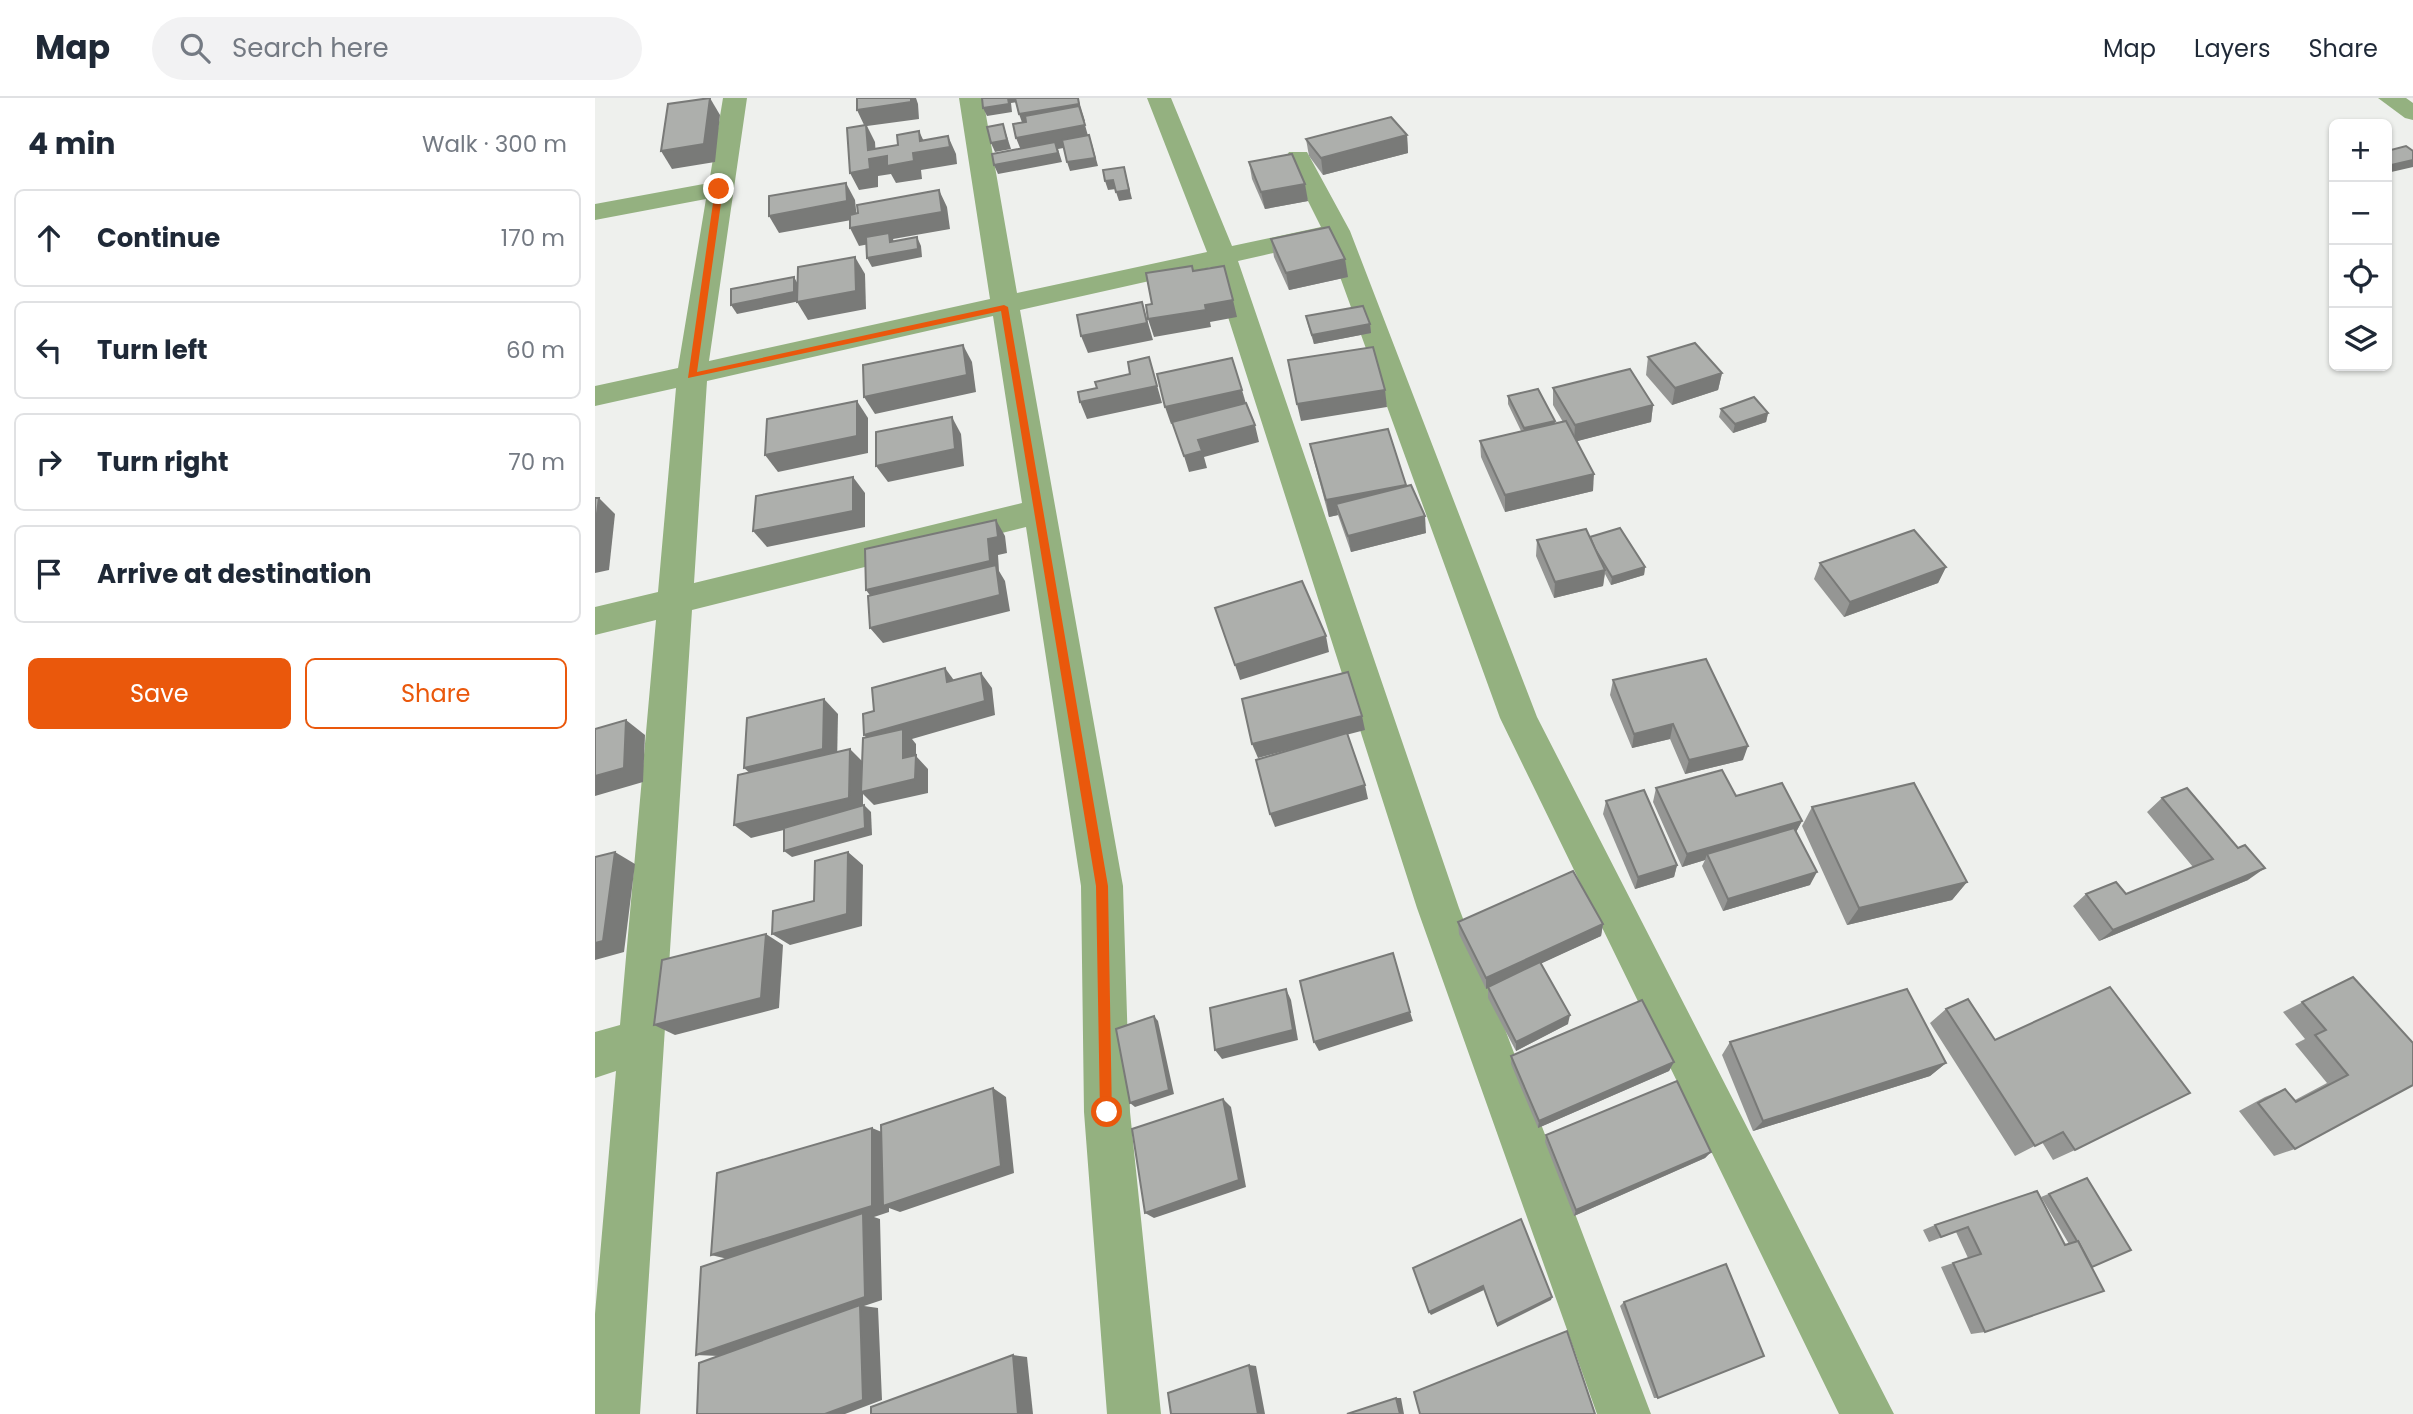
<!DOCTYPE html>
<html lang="en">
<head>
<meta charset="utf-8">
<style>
	:root { --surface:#fff; --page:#f2f2f3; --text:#1f2937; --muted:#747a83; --line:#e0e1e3; --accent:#ea580c }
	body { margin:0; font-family:Poppins,sans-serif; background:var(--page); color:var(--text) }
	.controls { position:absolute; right:21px; top:21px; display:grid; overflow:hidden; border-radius:10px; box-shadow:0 2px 5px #0004 }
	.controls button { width:63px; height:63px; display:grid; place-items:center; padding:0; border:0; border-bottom:2px solid var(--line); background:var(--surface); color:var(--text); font:35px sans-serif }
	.stop { position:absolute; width:21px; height:21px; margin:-16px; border:5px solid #ea580c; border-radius:50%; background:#fff }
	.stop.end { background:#ea580c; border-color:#fff; box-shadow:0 2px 7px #0008 }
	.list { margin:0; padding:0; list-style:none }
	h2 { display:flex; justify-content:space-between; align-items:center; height:91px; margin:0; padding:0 28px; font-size:30px }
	h2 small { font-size:23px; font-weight:400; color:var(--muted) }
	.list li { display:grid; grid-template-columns:46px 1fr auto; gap:21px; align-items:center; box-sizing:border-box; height:98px; margin:0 14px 14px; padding:0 14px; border:2px solid var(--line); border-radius:10px }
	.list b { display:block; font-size:26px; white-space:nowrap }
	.list em { font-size:23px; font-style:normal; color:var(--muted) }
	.actions { display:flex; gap:14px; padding:21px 28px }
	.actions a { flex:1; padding:16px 0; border:2px solid var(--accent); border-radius:10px; text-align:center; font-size:24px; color:var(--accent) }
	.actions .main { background:var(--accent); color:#fff }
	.icon { flex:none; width:38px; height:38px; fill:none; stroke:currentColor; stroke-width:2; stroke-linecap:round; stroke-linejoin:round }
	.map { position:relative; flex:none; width:1818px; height:1316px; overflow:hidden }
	header { display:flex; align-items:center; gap:42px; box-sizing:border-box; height:98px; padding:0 35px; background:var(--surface); border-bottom:2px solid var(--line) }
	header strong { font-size:33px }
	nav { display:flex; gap:38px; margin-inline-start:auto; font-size:24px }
	.search { width:490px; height:63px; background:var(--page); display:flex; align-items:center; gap:18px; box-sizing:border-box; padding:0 24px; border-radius:38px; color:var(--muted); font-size:26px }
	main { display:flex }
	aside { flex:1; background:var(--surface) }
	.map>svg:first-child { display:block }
</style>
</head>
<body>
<header>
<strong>Map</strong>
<div class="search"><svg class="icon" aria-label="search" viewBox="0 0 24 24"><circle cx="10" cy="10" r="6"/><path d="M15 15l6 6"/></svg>Search here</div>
<nav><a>Map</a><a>Layers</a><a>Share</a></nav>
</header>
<main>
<aside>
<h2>4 min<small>Walk · 300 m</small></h2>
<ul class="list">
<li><svg class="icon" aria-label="ahead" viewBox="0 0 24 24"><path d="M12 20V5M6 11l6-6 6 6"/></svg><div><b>Continue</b></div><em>170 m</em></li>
<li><svg class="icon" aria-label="left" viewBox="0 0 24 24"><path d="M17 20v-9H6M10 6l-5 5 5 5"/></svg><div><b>Turn left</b></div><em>60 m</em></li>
<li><svg class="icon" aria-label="right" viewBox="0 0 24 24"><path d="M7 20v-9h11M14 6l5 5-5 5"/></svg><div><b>Turn right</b></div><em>70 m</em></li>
<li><svg class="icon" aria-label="arrive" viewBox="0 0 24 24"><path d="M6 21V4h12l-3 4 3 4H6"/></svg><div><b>Arrive at destination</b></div></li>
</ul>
<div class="actions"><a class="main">Save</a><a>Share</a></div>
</aside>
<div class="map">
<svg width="1818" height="1316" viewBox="0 0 1818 1316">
	<rect width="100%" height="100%" fill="#eef0ed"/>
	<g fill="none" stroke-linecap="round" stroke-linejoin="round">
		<g fill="#94b180" fill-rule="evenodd">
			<path d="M128 0H152L114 263 395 201 364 0H388L422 195 612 154 552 0H576L637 148 726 129 691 59 694 54H712L755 133 942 619 1299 1316H1244L905 620 732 143 643 163 864 810 1056 1316H1002L822 810 617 169 425 212 528 788 535 1014 566 1316H512L489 1014 486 788 431 429 97 512 45 1316H0V1216L21 973 0 980V934L25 927 61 522 0 537V509L63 494 81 290 0 308V288L83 270 111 101 0 122V106L114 85ZM398 218 427 405 99 485 112 283Z"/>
			<path d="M1783 0H1811L1818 5V22L1810 20Z"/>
		</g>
	</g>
	<g fill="#959694">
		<path d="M812 37 813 55 728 77 714 58 711 41Z"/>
		<path d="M654 64 713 103 670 111 657 81Z"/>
		<path d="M676 141 753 179 694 192 679 159Z"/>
		<path d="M711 218 775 226 776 235 719 246 713 227Z"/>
		<path d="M1053 259 1127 275 1123 292 1077 307 1051 277Z"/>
		<path d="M958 290 1058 307 1056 324 982 343 998 393 910 414 886 359 885 343 926 333 913 306V298L960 323 959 326 968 324 958 307Z"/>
		<path d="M1126 311 1173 315 1171 324 1138 335 1124 319Z"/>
		<path d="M715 346 811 387 831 435 756 454 743 417 734 419 719 363Z"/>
		<path d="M995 439 1050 469 1049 477 1016 487 1010 476 1008 488 959 500 941 458 942 442Z"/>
		<path d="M1225 465 1351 469 1343 485 1249 519 1219 481Z"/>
		<path d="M1018 582 1148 662 1090 676 1075 641 1037 650 1015 597Z"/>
		<path d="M1061 690 1141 698 1207 723 1201 734 1215 787 1128 813 1107 768 1110 762 1087 769 1058 704Z"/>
		<path d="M1567 700 1653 782 1504 843 1478 808 1491 796H1531L1598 769 1552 714Z"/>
		<path d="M1011 703 1082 767 1079 779 1040 791 1008 716Z"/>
		<path d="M1217 709 1372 784 1357 802 1252 827 1207 728Z"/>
		<path d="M863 824 1008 826 1006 838 946 865 973 926 921 953 893 900V890L891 891 864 836Z"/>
		<path d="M1758 879 1818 945 1700 1051 1679 1058 1644 1013 1670 999 1690 991 1700 1002 1732 985 1700 946 1710 941 1688 914Z"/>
		<path d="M1515 889 1480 1052 1458 1062 1447 1044 1420 1058 1335 925 1351 911 1400 942Z"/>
		<path d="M1135 944 1351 965 1335 978 1158 1033 1127 957Z"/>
		<path d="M916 958 1079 964 1074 973 943 1030 916 966Z"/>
		<path d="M951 1037 1116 1054 1110 1060 979 1118 950 1044Z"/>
		<path d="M1492 1080 1497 1169 1390 1234 1376 1236 1346 1169 1373 1160 1361 1134 1334 1144 1328 1132 1340 1127 1442 1093 1470 1147 1474 1146 1446 1099Z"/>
		<path d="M1029 1204 1063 1300H1059L1025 1208Z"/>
	</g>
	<g fill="#797a78">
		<path d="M115 0 125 17 120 64 77 71 66 53Z"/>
		<path d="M316 0H321L323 6 324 21 272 28 280 44 281 60 318 55 325 43 324 33 332 50 353 38 361 56 362 66 326 72 327 81 301 85 296 76 283 78V89L264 92 255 75 273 52 270 29 262 12Z"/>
		<path d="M413 0H443L444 1 416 5 417 14 392 18 388 10Z"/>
		<path d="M483 0 490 23 430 33 424 16Z"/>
		<path d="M408 26 416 51 400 54 396 45Z"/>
		<path d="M490 27 495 45 463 51 467 64 403 76 399 67 428 57 421 40Z"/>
		<path d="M812 37 813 55 728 77 726 60Z"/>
		<path d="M497 46 503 68 475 73 472 64Z"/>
		<path d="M1818 62V69L1792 75V68Z"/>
		<path d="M529 69 537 101 524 103 521 94Z"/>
		<path d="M518 82 521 91 513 92 510 83Z"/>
		<path d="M251 85 260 102 262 121 184 135 174 118Z"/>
		<path d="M710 86 713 103 670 111 666 94Z"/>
		<path d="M344 92 352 109 355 131 298 141 299 144H295V142L264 148 255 130Z"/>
		<path d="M322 139 326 148 327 159 277 169 272 160Z"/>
		<path d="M260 159 270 176 271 211 213 222 202 204Z"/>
		<path d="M750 161 753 179 694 192 691 175Z"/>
		<path d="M199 179 204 188 205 203 142 216 136 207Z"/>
		<path d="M638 202 642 219 615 224 616 229 559 239 553 221 610 207Z"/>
		<path d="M547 204 558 242 493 255 486 238Z"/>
		<path d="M775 226 776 235 719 246 717 237Z"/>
		<path d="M368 247 377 264 381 294 280 316 269 299Z"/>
		<path d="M554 259 567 305 492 321 485 304 562 288Z"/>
		<path d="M1127 275 1123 292 1077 307 1080 290Z"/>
		<path d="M647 292 652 309 576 326 570 309Z"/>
		<path d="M790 292 792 309 706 323 702 306Z"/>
		<path d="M262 303 273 320V355L183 374 170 357Z"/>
		<path d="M1058 307 1056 324 979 344 980 327Z"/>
		<path d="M1173 315 1171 324 1138 335 1140 326Z"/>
		<path d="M357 319 366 336 369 368 293 384 281 368Z"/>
		<path d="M960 323 959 332 928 339 929 330Z"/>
		<path d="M660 327 664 344 609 359 612 370 594 374 589 358 603 342Z"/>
		<path d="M999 376 998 393 910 414V397Z"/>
		<path d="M258 379 270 395V429L172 449 158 433Z"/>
		<path d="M811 387 813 403 741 406 743 417 734 419 731 402Z"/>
		<path d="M4 400 20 416 14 472 0 475V431Z"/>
		<path d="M830 418 831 435 756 454 753 438Z"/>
		<path d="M401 422 410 438 412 455 403 457 404 473 410 483 415 513 288 545 275 530 283 508 271 492 393 441Z"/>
		<path d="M1050 469 1049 477 1016 487 1017 479Z"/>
		<path d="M1351 469 1343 485 1249 519 1255 504Z"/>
		<path d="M1010 472 1008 488 959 500 960 484Z"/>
		<path d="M731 538 734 554 645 582 640 567Z"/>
		<path d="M350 570 361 585 352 584Z"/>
		<path d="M386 575 397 590 400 617 317 641 321 646V658L333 671V695L279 707 268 696V713L156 740 139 727 255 651 269 665 283 651 269 637Z"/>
		<path d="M229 601 243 616 242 665 165 684 149 670Z"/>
		<path d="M767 618 770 632 663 660 657 646Z"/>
		<path d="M31 622 50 637 48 684 0 698V678Z"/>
		<path d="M1078 626 1075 641 1037 650 1039 636Z"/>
		<path d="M1153 648 1148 662 1090 676 1094 662Z"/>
		<path d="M770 687 773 701 680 729 675 716Z"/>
		<path d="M269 707 276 714 277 737 197 759 189 753Z"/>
		<path d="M1207 723 1200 736 1112 756 1110 762 1087 769 1092 756Z"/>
		<path d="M20 754 40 766 29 854 0 862V845Z"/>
		<path d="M253 754 268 767 267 828 195 847 177 836 252 816Z"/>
		<path d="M1082 767 1079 779 1040 791 1043 779Z"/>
		<path d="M1670 770 1653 782 1504 843 1518 832Z"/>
		<path d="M1222 774 1215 787 1128 813 1133 801Z"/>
		<path d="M1372 784 1357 802 1252 827 1264 810Z"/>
		<path d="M1008 826 1006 838 891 891V880Z"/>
		<path d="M171 836 188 847 184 910 80 937 59 927Z"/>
		<path d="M691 891 696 902 703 942 627 961 620 952Z"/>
		<path d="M815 914 818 923 724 953 719 944Z"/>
		<path d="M975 917 973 926 921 953V944Z"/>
		<path d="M559 918 563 923 579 996 540 1009 535 1005Z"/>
		<path d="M1079 964 1074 973 943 1030 944 1023Z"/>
		<path d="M1351 965 1335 978 1158 1033 1168 1023Z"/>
		<path d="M398 990 411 999 419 1075 305 1114 294 1110V1114L279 1119 285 1121 287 1202 269 1208 283 1210 287 1302 250 1316H230L124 1258 101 1257 137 1162 116 1157 277 1030 294 1037Z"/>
		<path d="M628 1001 636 1009 651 1089 559 1120 550 1115Z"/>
		<path d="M1116 1054 1110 1060 979 1118 981 1112Z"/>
		<path d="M888 1188 889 1192 836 1217 834 1214Z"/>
		<path d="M957 1199 956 1202 902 1229V1226Z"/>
		<path d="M418 1257 432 1259 438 1316H423Z"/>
		<path d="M654 1267 661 1268 670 1316H663Z"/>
		<path d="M801 1300H806L809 1316H805Z"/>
	</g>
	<g fill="#adafac" stroke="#797a78" stroke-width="2">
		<path d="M115 0 109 46 66 53 73 6Z"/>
		<path d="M262 0H316V4L262 12Z"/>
		<path d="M387 0H413L414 6 388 10Z"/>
		<path d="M420 0H483L484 6 424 16Z"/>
		<path d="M484 8 490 27 421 40 418 26 431 24 430 18Z"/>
		<path d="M796 19 812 37 726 60 711 41Z"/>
		<path d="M408 26 412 42 396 45 392 29Z"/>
		<path d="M271 27 273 52 303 47 302 37 324 33 325 43 353 38 355 49 318 55 319 63 292 68V58L274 61 275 71 255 75 252 30Z"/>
		<path d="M494 37 500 60 472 64 467 42Z"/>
		<path d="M460 44 463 55 399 67 397 56Z"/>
		<path d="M1811 48 1818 53V62L1792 68V53Z"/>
		<path d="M697 56 710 86 666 94 654 64Z"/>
		<path d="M529 69 534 92 521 94 518 82 510 83 508 72Z"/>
		<path d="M251 85 252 103 174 118V98Z"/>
		<path d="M344 92 347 114 255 130V117L263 115 262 107Z"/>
		<path d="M734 129 750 161 691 175 676 141Z"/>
		<path d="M294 135 295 144 322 139 323 151 272 160 271 139Z"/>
		<path d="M260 159 261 193 202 204 203 169Z"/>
		<path d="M597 168 598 173 629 168 638 202 610 207 611 212 553 221 551 207 557 206 551 175Z"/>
		<path d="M199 179V194L136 207V191Z"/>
		<path d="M547 204 552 225 486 238 482 217Z"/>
		<path d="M768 208 775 226 717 237 711 218Z"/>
		<path d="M1100 245 1127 275 1080 290 1053 259Z"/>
		<path d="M368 247 372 277 269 299 268 267Z"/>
		<path d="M778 249 790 292 702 306 693 262Z"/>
		<path d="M554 259 562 288 485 304 483 294 502 290 500 284 535 276 533 264Z"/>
		<path d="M637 260 647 292 570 309 562 276Z"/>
		<path d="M1035 271 1058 307 980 327 958 290Z"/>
		<path d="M943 291 960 323 929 330 913 298Z"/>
		<path d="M1159 299 1173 315 1140 326 1126 311Z"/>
		<path d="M262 303V338L170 357 172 321Z"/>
		<path d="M651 305 660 327 603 342 607 353 589 358 577 324Z"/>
		<path d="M357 319 360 351 281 368V334Z"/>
		<path d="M971 323 999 376 910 397 885 343Z"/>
		<path d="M793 331 811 387 731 402 715 346Z"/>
		<path d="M258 379V413L158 433 161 398Z"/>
		<path d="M816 387 830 418 753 438 741 406Z"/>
		<path d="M0 400H4L0 431Z"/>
		<path d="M401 422 403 439 393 441 395 463 271 492 270 451Z"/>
		<path d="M1025 430 1050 469 1017 479 1000 451 995 439Z"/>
		<path d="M991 431 1010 472 960 484 942 442Z"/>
		<path d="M1319 432 1351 469 1255 504 1225 465Z"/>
		<path d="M401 467 405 497 275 530 273 498Z"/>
		<path d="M707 483 731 538 640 567 620 510Z"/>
		<path d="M1111 561 1153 648 1094 662 1078 626 1039 636 1018 582Z"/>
		<path d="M350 570 352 584 386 575 390 603 269 637 268 616 279 613 277 590Z"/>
		<path d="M753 574 767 618 657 646 647 601Z"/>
		<path d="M229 601 228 651 149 670 152 620Z"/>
		<path d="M31 622 29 670 0 678V631Z"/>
		<path d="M308 631V660L321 657 320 681 266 694 268 640Z"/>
		<path d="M752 635 770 687 675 716 661 662Z"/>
		<path d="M255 651 254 700 139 727 143 677Z"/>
		<path d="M1127 672 1141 698 1187 685 1207 723 1092 756 1061 690Z"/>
		<path d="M1319 685 1372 784 1264 810 1217 709Z"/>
		<path d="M1592 690 1643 750 1650 747 1670 770 1518 832 1491 796 1521 784 1531 796 1618 761 1567 700Z"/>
		<path d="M1049 692 1082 767 1043 779 1011 703Z"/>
		<path d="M269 707 270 730 189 753V730Z"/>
		<path d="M1199 730 1222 774 1133 801 1112 756Z"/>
		<path d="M20 754 8 843 0 845V759Z"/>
		<path d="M253 754 252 816 177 836 178 813 219 803 220 763Z"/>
		<path d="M978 773 1008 826 891 880 863 824Z"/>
		<path d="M171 836 166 900 59 927 67 862Z"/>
		<path d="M798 855 815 914 719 944 705 883Z"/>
		<path d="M945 864 975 917 921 944 893 889Z"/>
		<path d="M1758 879 1818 945V987L1700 1051 1663 1005 1690 991 1701 1004 1753 977 1720 937 1731 932 1707 904Z"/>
		<path d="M1515 889 1595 995 1480 1052 1468 1034 1440 1048 1351 911 1373 901 1400 942Z"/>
		<path d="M691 891 698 932 620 952 615 910Z"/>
		<path d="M1312 891 1351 965 1168 1023 1135 944Z"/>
		<path d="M1047 902 1079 964 944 1023 916 958Z"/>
		<path d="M559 918 574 992 535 1005 521 931Z"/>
		<path d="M1082 983 1116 1054 981 1112 951 1037Z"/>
		<path d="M398 990 406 1068 288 1108 286 1027Z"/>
		<path d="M628 1001 644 1082 550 1115 537 1031Z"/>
		<path d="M277 1030V1108L116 1157 122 1075Z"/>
		<path d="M1492 1080 1536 1152 1497 1169 1483 1143H1482L1454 1096Z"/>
		<path d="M1442 1093 1470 1147 1483 1143 1509 1193 1390 1234 1358 1165 1386 1156 1373 1129 1346 1139 1340 1127Z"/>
		<path d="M268 1115 270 1199 101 1257 106 1169Z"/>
		<path d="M926 1121 957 1199 902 1226 888 1188 834 1214 818 1170Z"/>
		<path d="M1131 1166 1169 1258 1063 1300 1029 1204Z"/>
		<path d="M265 1207 268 1302 230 1316H102L104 1265Z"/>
		<path d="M972 1233 1000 1316H825L819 1294Z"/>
		<path d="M418 1257 423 1316H276V1309Z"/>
		<path d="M654 1267 663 1316H576L573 1295Z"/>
		<path d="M801 1300 805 1316H752Z"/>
	</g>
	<path fill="#ea580c" d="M124 89 128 91 102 274 409 207 413 209 513 788 517 1019 512 1021 505 1014 501 788 406 213 93 280 120 91Z"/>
</svg>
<div class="controls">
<button>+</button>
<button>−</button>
<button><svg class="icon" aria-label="locate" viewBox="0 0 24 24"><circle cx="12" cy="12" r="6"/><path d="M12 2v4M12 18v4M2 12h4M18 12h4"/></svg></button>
<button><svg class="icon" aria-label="layers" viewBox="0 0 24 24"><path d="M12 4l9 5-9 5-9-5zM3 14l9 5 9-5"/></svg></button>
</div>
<div class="stop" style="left:512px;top:1014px"></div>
<div class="stop end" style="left:124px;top:91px"></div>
</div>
</main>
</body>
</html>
